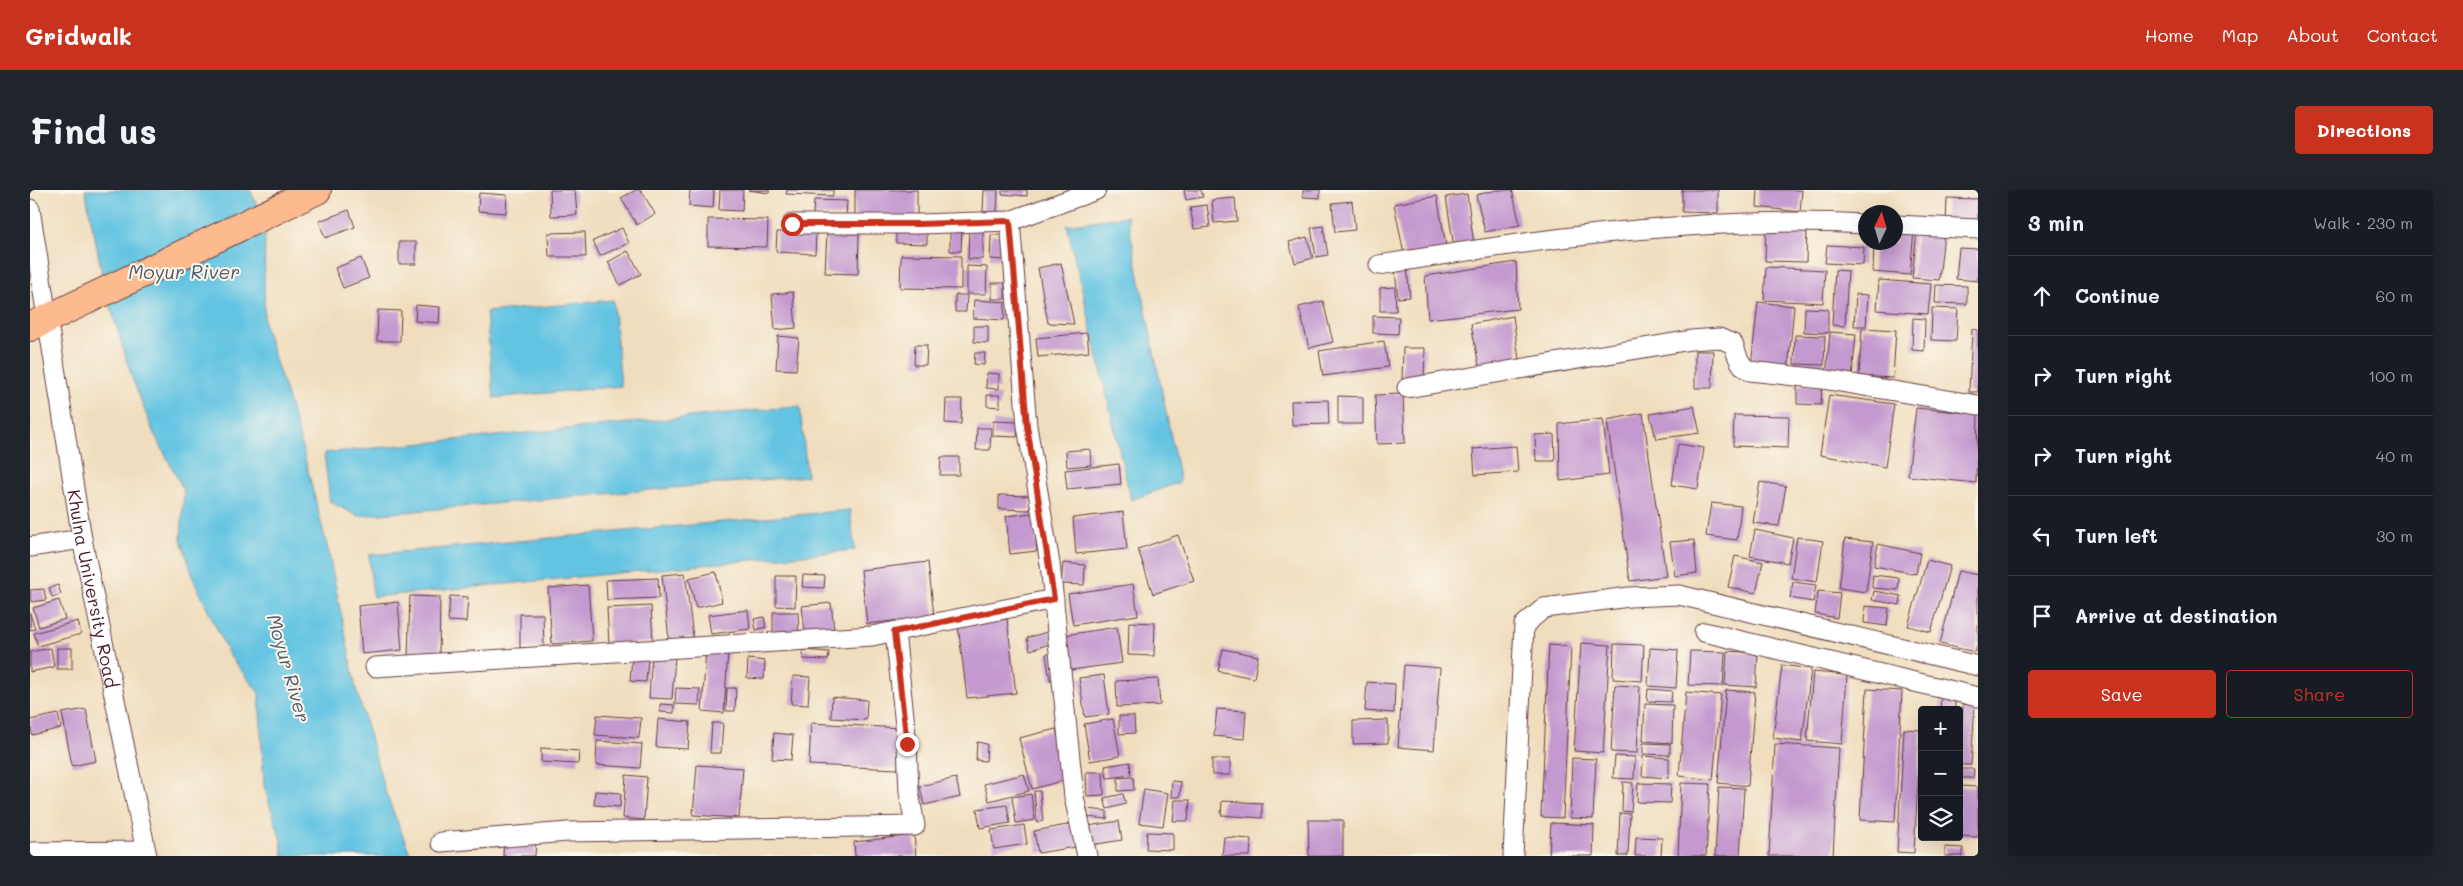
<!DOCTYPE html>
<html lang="en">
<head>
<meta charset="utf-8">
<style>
	:root { --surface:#171b24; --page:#20242c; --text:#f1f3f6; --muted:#9ea1a6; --line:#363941; --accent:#c8321e }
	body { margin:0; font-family:Mali,sans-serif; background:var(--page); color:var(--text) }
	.controls { position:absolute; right:15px; bottom:15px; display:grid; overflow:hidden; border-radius:5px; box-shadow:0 5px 20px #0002 }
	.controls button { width:45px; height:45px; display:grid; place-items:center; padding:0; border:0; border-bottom:1px solid var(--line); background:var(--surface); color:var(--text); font:25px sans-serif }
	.compass { position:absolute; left:1828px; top:15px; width:45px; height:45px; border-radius:50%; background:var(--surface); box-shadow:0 5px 20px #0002; rotate:4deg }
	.stop { position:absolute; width:15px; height:15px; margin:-11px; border:4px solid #c8321e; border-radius:50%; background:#fff }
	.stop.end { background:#c8321e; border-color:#fff; box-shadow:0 1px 5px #0008 }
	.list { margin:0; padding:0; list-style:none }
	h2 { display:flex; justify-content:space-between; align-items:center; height:65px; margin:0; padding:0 20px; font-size:21px }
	h2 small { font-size:16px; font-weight:400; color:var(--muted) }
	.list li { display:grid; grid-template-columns:32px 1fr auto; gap:15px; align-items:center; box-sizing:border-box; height:80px; padding:0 20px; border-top:1px solid var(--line) }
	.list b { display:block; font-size:19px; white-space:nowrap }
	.list em { font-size:16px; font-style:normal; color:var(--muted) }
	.actions { display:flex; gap:10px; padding:15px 20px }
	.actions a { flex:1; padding:11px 0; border:1px solid var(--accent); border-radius:5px; text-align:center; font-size:18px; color:var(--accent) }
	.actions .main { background:var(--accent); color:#fff }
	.icon { flex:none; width:28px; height:28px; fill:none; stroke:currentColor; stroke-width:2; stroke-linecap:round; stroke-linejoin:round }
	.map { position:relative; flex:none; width:1948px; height:666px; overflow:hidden; border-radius:5px }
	header { display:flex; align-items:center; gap:30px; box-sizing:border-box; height:70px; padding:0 25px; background:var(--accent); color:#fff }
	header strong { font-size:24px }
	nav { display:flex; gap:28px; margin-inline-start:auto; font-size:18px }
	.intro { display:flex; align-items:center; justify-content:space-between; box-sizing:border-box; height:120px; padding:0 30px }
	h1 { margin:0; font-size:35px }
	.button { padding:12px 22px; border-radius:5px; background:var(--accent); color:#fff; font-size:18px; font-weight:700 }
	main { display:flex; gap:30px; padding:0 30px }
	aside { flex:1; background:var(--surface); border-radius:5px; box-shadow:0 5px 20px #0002 }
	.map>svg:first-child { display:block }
</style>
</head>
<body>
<header>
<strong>Gridwalk</strong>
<nav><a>Home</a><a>Map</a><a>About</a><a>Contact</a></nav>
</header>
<div class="intro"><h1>Find us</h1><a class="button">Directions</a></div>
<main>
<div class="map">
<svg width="1948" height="666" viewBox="0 0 1948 666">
	<rect width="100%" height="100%" fill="#fbf7ec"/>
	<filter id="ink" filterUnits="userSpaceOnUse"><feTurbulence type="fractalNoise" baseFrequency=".02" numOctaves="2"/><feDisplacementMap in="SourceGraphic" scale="10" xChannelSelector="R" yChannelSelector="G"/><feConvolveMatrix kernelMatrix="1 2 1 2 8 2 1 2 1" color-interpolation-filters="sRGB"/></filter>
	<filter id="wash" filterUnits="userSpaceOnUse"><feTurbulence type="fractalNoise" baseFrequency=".0096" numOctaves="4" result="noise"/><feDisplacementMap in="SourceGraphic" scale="20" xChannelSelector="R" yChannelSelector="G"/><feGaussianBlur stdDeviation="1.12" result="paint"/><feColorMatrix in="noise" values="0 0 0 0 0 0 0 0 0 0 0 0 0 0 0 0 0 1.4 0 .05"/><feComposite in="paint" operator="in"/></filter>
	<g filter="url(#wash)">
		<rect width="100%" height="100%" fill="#f0ddbd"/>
		<g fill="#64c4e2" stroke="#577286">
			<path d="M55 0H220L235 33 234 134 268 241 299 364 326 498 355 601 381 666H253L251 650 234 596 229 503 199 465 164 390 151 349 154 301 122 239 101 185 75 98Z"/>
			<path d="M1097 26 1150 292 1101 310 1037 35Z"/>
			<path d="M583 110 591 196 464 208 456 122Z"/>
			<path d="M770 216 777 286 328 326 300 312 294 263Z"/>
			<path d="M820 320 825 360 343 407 339 365Z"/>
		</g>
		<g id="blocks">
			<g fill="#c399cf">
				<path d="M520 0H545L547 25 521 26Z"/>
				<path d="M606 0H611L625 24 607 35 591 8Z"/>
				<path d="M660 0H684L683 18 659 16Z"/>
				<path d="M690 0H713L712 21 689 20Z"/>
				<path d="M718 0H739V3Z"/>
				<path d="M757 0H803V6L756 4Z"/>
				<rect x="825" y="0" width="62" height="27"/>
				<path d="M954 0H968L967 22H953Z"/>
				<path d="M972 0H997V6L972 4Z"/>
				<path d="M1154 0H1171L1173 7 1156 10Z"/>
				<path d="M1273 0H1290V8L1273 7Z"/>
				<path d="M1467 0H1482L1490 35 1455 42 1446 5Z"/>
				<path d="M1652 0H1688V23L1652 22Z"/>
				<path d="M1728 0H1772L1770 22 1727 17Z"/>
				<path d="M449 3 477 5 476 23 448 21Z"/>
				<path d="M1437 4 1444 55 1424 58 1416 7Z"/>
				<path d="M1407 6 1417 61 1375 69 1364 14Z"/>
				<path d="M1205 8 1207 31 1184 33 1182 10Z"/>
				<path d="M1917 8 1948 9V35L1916 34Z"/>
				<path d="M784 10 817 11 816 26 783 25Z"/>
				<path d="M1322 11 1325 40 1305 42 1302 13Z"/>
				<path d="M1177 15 1180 37 1164 39 1160 17Z"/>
				<path d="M319 20 325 37 295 48 289 31Z"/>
				<path d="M678 29 738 30 737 57 678 56Z"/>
				<path d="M939 35H953V69H938Z"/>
				<path d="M1293 36 1298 65 1286 67 1281 38Z"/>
				<path d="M1736 36 1777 38 1776 72 1735 71Z"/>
				<path d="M920 37H932L931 61H920Z"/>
				<path d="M592 38 599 53 570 66 563 51Z"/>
				<path d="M1866 39 1884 40 1880 85 1843 82 1844 52H1866Z"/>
				<path d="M1887 40 1914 43 1909 90 1882 88Z"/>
				<path d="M866 41H897V54L866 53Z"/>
				<path d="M555 42 556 67H519L518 43Z"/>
				<path d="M747 42 786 43 785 64 746 62Z"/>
				<path d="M797 43 829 44 828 84 795 83Z"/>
				<path d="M961 45H974V70L960 69Z"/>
				<path d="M1277 47 1283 68 1265 73 1259 52Z"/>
				<rect x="369" y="52" width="17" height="22"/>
				<path d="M1797 55 1834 57 1833 75 1795 73Z"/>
				<path d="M1929 58 1948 59V91L1926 89Z"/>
				<path d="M598 61 611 84 590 95 578 72Z"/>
				<path d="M871 65 931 66V99L870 98Z"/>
				<path d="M331 68 339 88 313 98 305 78Z"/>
				<path d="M1486 72 1488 119 1398 129 1395 86Z"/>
				<path d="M1031 73 1044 134 1018 133 1008 78Z"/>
				<path d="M937 76 957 77 956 104H937Z"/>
				<path d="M1736 77 1795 80 1793 113 1734 110Z"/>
				<path d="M1377 79 1380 107 1368 108 1365 81Z"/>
				<path d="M1805 80 1818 81 1815 136 1802 135Z"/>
				<path d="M1849 90 1901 94 1898 124 1847 120Z"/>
				<rect x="962" y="93" width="13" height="16"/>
				<path d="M1906 95 1937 96V114L1905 113Z"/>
				<path d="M1365 97 1366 121H1350V98Z"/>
				<path d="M763 102 766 138 745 140 742 104Z"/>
				<path d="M1826 104 1838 105 1836 136H1824Z"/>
				<path d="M925 105H937L936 122H925Z"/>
				<path d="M944 110 975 112 974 130 943 128Z"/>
				<path d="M1293 111 1303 152 1279 158 1269 117Z"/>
				<path d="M1728 112 1764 116 1758 180 1721 176Z"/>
				<path d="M386 115 410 117 409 133 385 131Z"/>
				<path d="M1775 118 1798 119V143L1774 142Z"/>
				<path d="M1902 118 1928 119 1926 151 1901 150Z"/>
				<path d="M348 120 371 121 370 151H347Z"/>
				<path d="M1343 126 1369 127 1368 144 1343 143Z"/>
				<path d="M1483 126 1489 170 1450 181 1441 134Z"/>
				<path d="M1883 128 1895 129 1894 161 1882 160Z"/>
				<path d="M944 136H958V153L944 152Z"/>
				<path d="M1832 138 1866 140 1863 188 1829 186Z"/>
				<path d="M1942 139 1948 140V202H1939Z"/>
				<path d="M1800 142 1826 144 1822 187 1796 185Z"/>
				<path d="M1057 143 1059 162 1008 167 1006 148Z"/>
				<path d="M1765 145 1795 146 1794 175 1764 174Z"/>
				<path d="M748 146 769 148 766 180 746 179Z"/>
				<path d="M1354 151 1358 177 1293 186 1289 161Z"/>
				<path d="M885 155H897L896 175H884Z"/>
				<path d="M1373 158H1395L1394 189H1372Z"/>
				<path d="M1665 161H1683L1682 198H1665Z"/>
				<path d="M945 163H955L954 175 944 174Z"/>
				<path d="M957 183 969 184V199L956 198Z"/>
				<path d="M1767 195 1792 196 1791 215 1767 214Z"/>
				<path d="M1373 204 1375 253 1347 254 1345 205Z"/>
				<path d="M957 205H970V217L957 216Z"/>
				<path d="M1799 205 1864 214 1855 277 1790 265Z"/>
				<path d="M1308 206 1333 207V234H1308Z"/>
				<path d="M916 209H932L931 234 915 233Z"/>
				<path d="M1298 210 1299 234 1262 235 1261 211Z"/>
				<path d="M1664 216 1670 243 1626 249 1620 224Z"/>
				<path d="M1886 218 1948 224 1946 293 1878 286Z"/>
				<path d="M1613 223 1636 386 1600 391 1577 230Z"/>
				<path d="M1704 225 1759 226 1758 258 1703 256Z"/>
				<path d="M1573 229 1579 285 1530 291 1529 234Z"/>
				<path d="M963 231 988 232 987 247 963 246Z"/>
				<path d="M947 238H961L960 260H946Z"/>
				<path d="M1524 244 1525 271H1506L1505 245Z"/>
				<path d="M1648 254 1674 258 1668 299 1642 295Z"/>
				<path d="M1486 256 1488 282 1445 285 1443 259Z"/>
				<path d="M1060 259 1061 275 1037 277 1036 261Z"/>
				<path d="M911 267H929V285H910Z"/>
				<path d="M1089 274 1091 294 1037 299 1035 280Z"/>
				<path d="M1730 292 1756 296 1749 336 1723 333Z"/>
				<path d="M969 305 1001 306 1000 320 969 319Z"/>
				<path d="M1681 313 1711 316 1707 350 1676 346Z"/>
				<path d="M1093 322 1097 359 1046 364 1043 328Z"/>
				<path d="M1003 323 1007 361 980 364 976 326Z"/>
				<path d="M1725 340 1763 348 1758 373 1720 366Z"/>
				<path d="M1148 345 1164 391 1123 404 1108 359Z"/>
				<path d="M1767 347 1793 351 1787 392 1761 388Z"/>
				<path d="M1815 349 1843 352 1836 402 1809 398Z"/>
				<path d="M1664 350 1667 383 1645 386 1640 352Z"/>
				<path d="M1848 354 1890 363 1886 384 1844 376Z"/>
				<path d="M1705 366 1733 372 1726 403 1698 397Z"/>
				<path d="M1897 370 1920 376 1901 442 1878 436Z"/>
				<path d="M898 372 904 426 837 434 831 380Z"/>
				<path d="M1033 373 1055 375 1054 395 1031 394Z"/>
				<path d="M1928 381 1948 385V451L1945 462 1910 454Z"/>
				<path d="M686 382 692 412 666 418 659 388Z"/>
				<path d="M655 383 663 447 639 450 632 385Z"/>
				<path d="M773 385 795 386 794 398 772 397Z"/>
				<path d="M1843 385 1869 388 1868 400 1842 398Z"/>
				<path d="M746 386H766L765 417 746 416Z"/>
				<path d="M628 388 629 408 577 410 576 390Z"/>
				<path d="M1763 392 1786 395 1783 412 1760 408Z"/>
				<path d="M1103 394 1108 425 1043 435 1038 404Z"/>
				<path d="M28 395 31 404 22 407 19 398Z"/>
				<path d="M558 395 562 451 522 454 518 398Z"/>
				<path d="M14 399 16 410 1 412 0 400Z"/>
				<path d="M1788 401 1810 403 1807 428 1785 424Z"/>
				<path d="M1844 401 1871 406 1870 415 1842 410Z"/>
				<path d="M380 406 410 407 409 467 378 466Z"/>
				<path d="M420 406 438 407 436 432 418 431Z"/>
				<path d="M29 410 35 429 9 437 3 418Z"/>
				<path d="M368 412 372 460 332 464 328 416Z"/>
				<path d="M801 413 804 440 775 442 772 416Z"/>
				<path d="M621 416 623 452 579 454 577 418Z"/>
				<path d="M1835 416 1859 418 1857 436 1834 433Z"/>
				<path d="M718 420 720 439 681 444 678 425Z"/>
				<path d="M743 422H768L769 449H743Z"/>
				<path d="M0 423 5 439 0 440Z"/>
				<path d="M490 424H513L514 457 490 458Z"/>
				<path d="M734 427 736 437 726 440 724 429Z"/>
				<path d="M977 429 986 503 937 508 928 435Z"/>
				<path d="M48 431 51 444 8 456 4 443Z"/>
				<path d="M1099 432 1125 433 1124 466 1098 465Z"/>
				<path d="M1087 437 1092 473 1041 480 1035 445Z"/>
				<path d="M1020 441 1023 453 1000 460 997 448Z"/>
				<path d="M1551 453 1580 455 1573 563 1544 561Z"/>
				<path d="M1584 454 1614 455 1612 491 1583 489Z"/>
				<path d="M1519 455 1541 457 1533 628 1511 627Z"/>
				<path d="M21 458 24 477 0 482V462Z"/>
				<rect x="27" y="458" width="15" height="21"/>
				<path d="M1620 458 1648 460 1646 498 1618 496Z"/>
				<path d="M676 459 698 461 694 523 672 521Z"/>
				<path d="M1193 459 1228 466 1224 488 1188 481Z"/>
				<path d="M773 460 799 462 798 470 773 469Z"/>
				<path d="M1660 461 1695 462 1693 496 1658 495Z"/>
				<path d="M1697 461 1728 463 1726 497 1695 495Z"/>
				<path d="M1026 462 1029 489 1020 490 1016 464Z"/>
				<path d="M622 465 645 466 642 509 619 508Z"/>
				<path d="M602 468 618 469 616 492 600 491Z"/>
				<path d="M718 469 735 471 734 489 717 488Z"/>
				<path d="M1374 475 1410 478 1404 560 1368 557Z"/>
				<path d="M1752 475 1781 479 1772 552 1743 548Z"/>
				<path d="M1783 482 1817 485 1812 554 1777 551Z"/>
				<path d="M1074 485 1079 524 1055 527 1049 488Z"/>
				<path d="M763 486 780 487 778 515 761 514Z"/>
				<path d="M1128 489 1130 515 1087 517 1086 491Z"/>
				<path d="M1337 492 1365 494 1364 523 1335 521Z"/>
				<path d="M1585 495 1610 496 1607 563 1581 562Z"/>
				<path d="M646 498 670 499 669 515 645 514Z"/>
				<path d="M697 498H706L705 521H696Z"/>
				<path d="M1618 499 1642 501 1641 512 1617 511Z"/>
				<path d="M1837 499 1872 501 1865 632 1830 630Z"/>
				<path d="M1696 500 1725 502 1718 596 1688 593Z"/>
				<path d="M1656 502 1691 505 1683 590 1649 586Z"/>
				<path d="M802 507 837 510 836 530 801 528Z"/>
				<path d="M1911 508 1925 509V520H1910Z"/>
				<path d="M630 514 644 515V523L630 522Z"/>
				<path d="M1615 514 1643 515 1642 553 1613 551Z"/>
				<path d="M1933 514H1945L1941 575H1930Z"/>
				<path d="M56 519 66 571 42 576 32 523Z"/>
				<path d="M1187 519 1216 521 1214 549 1184 546Z"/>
				<path d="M28 524 31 538 2 545 0 530Z"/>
				<path d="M567 525 611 528 609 548 565 545Z"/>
				<path d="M1089 526H1104L1105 543 1089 544Z"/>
				<path d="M628 529 660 532 658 559 626 557Z"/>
				<path d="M1083 529 1090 566 1060 571 1054 534Z"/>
				<path d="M1358 530V553L1323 554V531Z"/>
				<path d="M682 533H693L691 563H680Z"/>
				<path d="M781 533 870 538 868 579 779 575Z"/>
				<path d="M1026 539 1039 589 1002 599 989 548Z"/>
				<path d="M1874 539 1891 540 1884 663 1867 662Z"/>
				<path d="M744 543 763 545 761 570 742 569Z"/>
				<path d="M567 551 612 554 610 578 566 575Z"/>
				<path d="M947 552 957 554 956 571 946 570Z"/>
				<path d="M1613 553 1640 554V565L1613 564Z"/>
				<path d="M1745 554 1809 558 1803 666H1739Z"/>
				<path d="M511 558 549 561 548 574 511 572Z"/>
				<path d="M1585 566 1605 567 1604 589 1583 588Z"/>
				<path d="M1613 566 1639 568V588L1612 586Z"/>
				<path d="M1542 568 1566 569 1563 629 1540 628Z"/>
				<rect x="1182" y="569" width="18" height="16"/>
				<path d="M1100 572 1101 585 1077 588 1075 576Z"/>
				<path d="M667 575 713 578 709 628 663 625Z"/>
				<path d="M1929 579H1944L1943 588H1929Z"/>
				<path d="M1056 582H1073L1074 605 1057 606Z"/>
				<path d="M994 584 999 601 959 611 954 594Z"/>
				<path d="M596 585 617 587 614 630 593 628Z"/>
				<path d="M1103 587 1104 600 1088 601V588Z"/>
				<path d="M926 588 930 607 894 615 890 596Z"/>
				<path d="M1142 591 1151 592 1150 607H1141Z"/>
				<path d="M1593 592 1603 593 1601 622 1592 621Z"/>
				<path d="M1608 593 1641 594 1640 613 1607 612Z"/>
				<path d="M1651 593 1680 594 1676 666H1648Z"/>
				<path d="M1929 596 1948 597V647L1929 646Z"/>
				<path d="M1689 597 1714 598 1710 666H1685Z"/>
				<path d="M1114 599 1138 603 1133 636 1109 633Z"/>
				<path d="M565 601 591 603 590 617 564 615Z"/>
				<path d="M1004 601H1010L1013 631 1007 632Z"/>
				<path d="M1001 604 1005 630 986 633 982 607Z"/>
				<path d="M1093 604 1096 614 1077 619 1074 608Z"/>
				<path d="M1145 610H1160L1158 631H1143Z"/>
				<path d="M1192 611 1232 613V628L1191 625Z"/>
				<path d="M977 615 980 633 950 638 947 619Z"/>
				<path d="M1056 619 1077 621V629L1056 627Z"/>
				<path d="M1590 623 1600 624 1598 666H1588Z"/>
				<path d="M1278 630H1313V666H1279Z"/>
				<path d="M1089 631 1092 650 1061 655 1058 636Z"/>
				<path d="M1048 633 1052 656 1008 663 1004 641Z"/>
				<path d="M1521 633 1564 635 1563 666H1519Z"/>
				<path d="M994 635 997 654 964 659 961 640Z"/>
				<path d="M1117 642 1143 643V660L1116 659Z"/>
				<path d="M884 645 886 666H825L824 652Z"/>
				<path d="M1194 647 1221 649 1220 666H1192Z"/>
				<path d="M1606 647 1632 648 1631 666H1605Z"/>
				<path d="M474 649 506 651 505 666H473Z"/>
				<path d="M1915 657 1933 658V666H1915Z"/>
			</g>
		</g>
	</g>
	<g filter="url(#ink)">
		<use href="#blocks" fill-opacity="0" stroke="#633c41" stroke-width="1"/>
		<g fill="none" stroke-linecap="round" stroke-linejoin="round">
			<g stroke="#633c41" stroke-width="21">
				<g id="minor">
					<path id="s1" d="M0 19 52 349 117 666"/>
					<path d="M980 31 997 236 1020 374 1044 607 1057 666"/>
					<path d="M762 34H889L980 31 1066 0"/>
					<path d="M1866 35 1948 39"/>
					<path d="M1349 75C1509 49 1672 25 1836 34"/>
					<path d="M1377 198 1661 150 1689 148 1703 154C1707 164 1709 176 1720 181L1792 189 1948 215"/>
					<path d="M0 357 52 349"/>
					<path d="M1674 442 1948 507"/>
					<path d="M345 477 842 446 1024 409"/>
					<path d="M411 652 538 642 885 636 879 602 877 554 865 442"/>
					<path d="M0 662 116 661"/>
					<path d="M1483 666 1494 435 1514 418 1599 407 1649 405 1948 476"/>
				</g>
			</g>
			<g stroke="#633c41" stroke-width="30">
				<path id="primary" d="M0 137 287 0"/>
			</g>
			<use href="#minor" stroke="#fff" stroke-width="19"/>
			<use href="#primary" stroke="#fcba8e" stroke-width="28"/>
		</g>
	</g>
	<g fill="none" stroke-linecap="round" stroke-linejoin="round" filter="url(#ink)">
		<path stroke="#c8321e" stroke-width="6" d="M762 34H889L980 31 997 236 1024 409 864 442 877 554"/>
	</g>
	<g text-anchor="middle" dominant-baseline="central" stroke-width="4" stroke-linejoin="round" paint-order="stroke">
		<g font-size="18" fill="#4a1f2b" stroke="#fbf7ec">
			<text stroke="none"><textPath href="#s1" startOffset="385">Khulna University Road</textPath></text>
		</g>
		<g font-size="19" font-style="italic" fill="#53596b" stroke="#fbf7ec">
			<text x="154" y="81">Moyur River</text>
			<text transform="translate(259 478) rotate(74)">Moyur River</text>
		</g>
	</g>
</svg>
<div class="controls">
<button>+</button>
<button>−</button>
<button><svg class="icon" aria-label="layers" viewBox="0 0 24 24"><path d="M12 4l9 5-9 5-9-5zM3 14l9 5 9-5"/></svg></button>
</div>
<svg class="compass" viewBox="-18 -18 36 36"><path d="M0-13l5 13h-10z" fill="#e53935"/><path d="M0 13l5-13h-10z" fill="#9ea1a6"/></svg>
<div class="stop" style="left:762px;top:34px"></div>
<div class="stop end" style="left:877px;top:554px"></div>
</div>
<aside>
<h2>3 min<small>Walk · 230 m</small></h2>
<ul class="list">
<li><svg class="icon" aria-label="ahead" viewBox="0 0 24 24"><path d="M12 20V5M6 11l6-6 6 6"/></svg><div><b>Continue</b></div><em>60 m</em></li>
<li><svg class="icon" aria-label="right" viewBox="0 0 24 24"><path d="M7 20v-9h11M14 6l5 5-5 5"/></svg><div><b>Turn right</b></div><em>100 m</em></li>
<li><svg class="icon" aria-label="right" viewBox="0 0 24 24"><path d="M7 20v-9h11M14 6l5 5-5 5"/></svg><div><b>Turn right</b></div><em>40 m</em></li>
<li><svg class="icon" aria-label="left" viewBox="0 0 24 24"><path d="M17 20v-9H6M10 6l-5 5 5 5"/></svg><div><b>Turn left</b></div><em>30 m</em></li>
<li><svg class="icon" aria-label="arrive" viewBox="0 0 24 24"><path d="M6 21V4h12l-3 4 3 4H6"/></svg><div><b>Arrive at destination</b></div></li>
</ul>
<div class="actions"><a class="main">Save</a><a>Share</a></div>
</aside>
</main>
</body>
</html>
